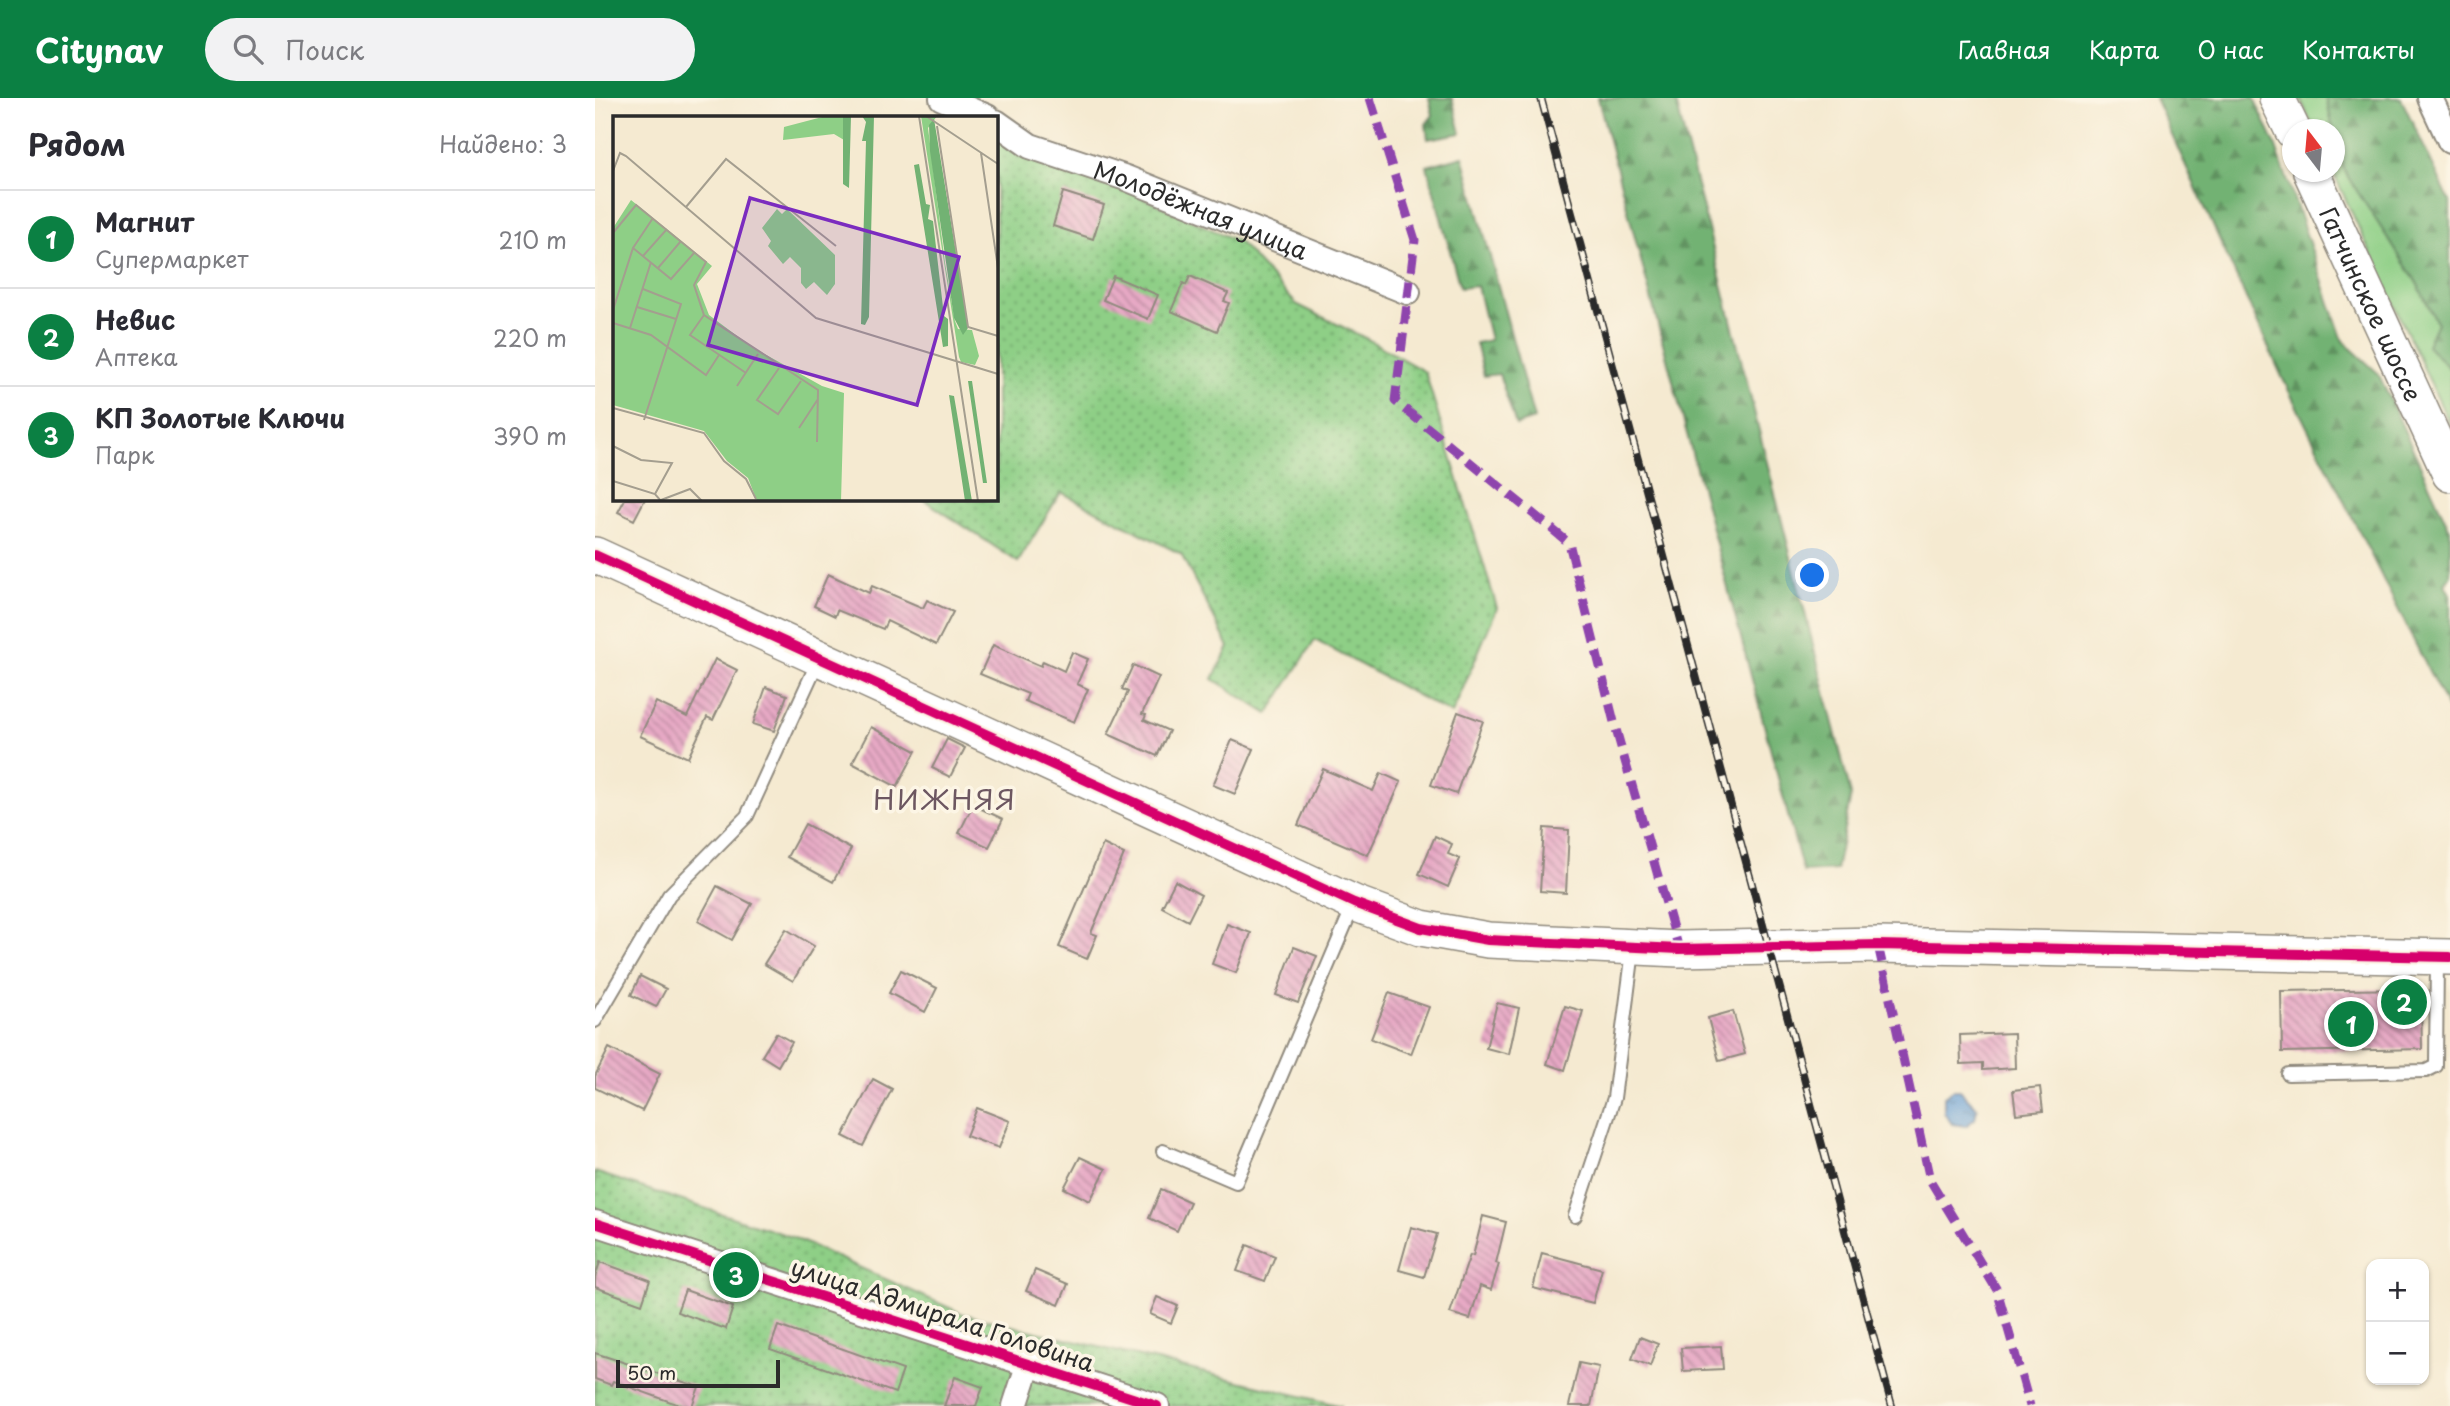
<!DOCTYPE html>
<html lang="ru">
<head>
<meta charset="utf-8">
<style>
	:root { --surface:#fff; --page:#f2f2f3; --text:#2b2b33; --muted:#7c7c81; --line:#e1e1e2; --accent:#0b8043 }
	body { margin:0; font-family:"Playpen Sans",sans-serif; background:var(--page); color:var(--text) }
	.controls { position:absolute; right:21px; bottom:21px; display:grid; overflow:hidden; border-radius:14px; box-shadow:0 2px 5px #0004 }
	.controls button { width:63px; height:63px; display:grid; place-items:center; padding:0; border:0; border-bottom:2px solid var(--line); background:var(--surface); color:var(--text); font:35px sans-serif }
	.compass { position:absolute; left:1687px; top:21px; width:63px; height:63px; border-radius:50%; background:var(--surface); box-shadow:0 2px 5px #0004; rotate:344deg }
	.scale { position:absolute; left:21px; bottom:18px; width:164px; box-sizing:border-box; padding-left:7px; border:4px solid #2b2b2b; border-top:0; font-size:19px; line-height:24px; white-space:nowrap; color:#2b2b2b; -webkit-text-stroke:5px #fcf5e5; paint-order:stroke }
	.you { position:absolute; left:1218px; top:478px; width:24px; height:24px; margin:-18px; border:5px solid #fff; border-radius:50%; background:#1a73e8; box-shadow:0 0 0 10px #1a73e833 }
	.badge { display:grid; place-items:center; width:46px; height:46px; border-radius:50%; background:var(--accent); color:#fff; font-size:23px; font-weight:700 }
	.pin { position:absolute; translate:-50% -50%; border:4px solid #fff; box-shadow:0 2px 7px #0006 }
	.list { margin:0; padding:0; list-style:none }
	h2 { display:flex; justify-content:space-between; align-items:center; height:91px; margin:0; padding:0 28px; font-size:30px }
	h2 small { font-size:23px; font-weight:400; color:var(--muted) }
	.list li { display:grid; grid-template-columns:46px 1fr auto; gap:21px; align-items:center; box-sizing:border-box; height:98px; padding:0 28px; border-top:2px solid var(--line) }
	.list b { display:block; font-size:26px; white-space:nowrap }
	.list p { margin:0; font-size:23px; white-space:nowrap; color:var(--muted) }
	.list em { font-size:23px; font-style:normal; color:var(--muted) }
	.icon { flex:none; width:38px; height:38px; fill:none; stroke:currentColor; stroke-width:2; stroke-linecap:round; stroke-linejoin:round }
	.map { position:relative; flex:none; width:1855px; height:1308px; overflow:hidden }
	header { display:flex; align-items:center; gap:42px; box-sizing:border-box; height:98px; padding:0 35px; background:var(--accent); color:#fff }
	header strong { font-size:33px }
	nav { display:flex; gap:38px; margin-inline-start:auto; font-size:24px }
	.search { width:490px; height:63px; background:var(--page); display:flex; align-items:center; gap:18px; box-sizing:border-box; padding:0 24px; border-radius:38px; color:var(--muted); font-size:26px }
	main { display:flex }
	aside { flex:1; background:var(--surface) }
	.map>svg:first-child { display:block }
</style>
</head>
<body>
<header>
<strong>Citynav</strong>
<div class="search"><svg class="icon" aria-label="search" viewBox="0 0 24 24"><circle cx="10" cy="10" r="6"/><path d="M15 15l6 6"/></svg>Поиск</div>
<nav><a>Главная</a><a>Карта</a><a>О нас</a><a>Контакты</a></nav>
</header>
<main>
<aside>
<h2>Рядом<small>Найдено: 3</small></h2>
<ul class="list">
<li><span class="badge">1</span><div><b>Магнит</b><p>Супермаркет</p></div><em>210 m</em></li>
<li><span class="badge">2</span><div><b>Невис</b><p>Аптека</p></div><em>220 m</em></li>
<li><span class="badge">3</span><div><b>КП Золотые Ключи</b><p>Парк</p></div><em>390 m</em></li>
</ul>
</aside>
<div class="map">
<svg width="1855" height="1308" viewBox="0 0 1855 1308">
	<defs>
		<pattern id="forest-firs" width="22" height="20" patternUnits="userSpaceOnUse" patternTransform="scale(1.75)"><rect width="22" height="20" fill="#72b273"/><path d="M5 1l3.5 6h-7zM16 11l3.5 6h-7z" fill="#5e915f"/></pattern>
		<pattern id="garden-dots" width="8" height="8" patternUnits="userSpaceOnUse" patternTransform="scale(1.75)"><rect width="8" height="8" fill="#8ecf86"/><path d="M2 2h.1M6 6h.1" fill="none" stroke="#74a86e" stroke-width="1.8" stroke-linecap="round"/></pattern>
		<pattern id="water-ripples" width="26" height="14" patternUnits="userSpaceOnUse" patternTransform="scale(1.75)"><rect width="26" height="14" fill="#669ed4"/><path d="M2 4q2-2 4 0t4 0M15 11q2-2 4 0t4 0" fill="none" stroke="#5481ac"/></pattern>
		<pattern id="building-back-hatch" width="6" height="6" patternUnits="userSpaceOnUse" patternTransform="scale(1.75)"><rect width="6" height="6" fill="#e7a9c5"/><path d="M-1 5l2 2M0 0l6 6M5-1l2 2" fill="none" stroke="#bb8aa0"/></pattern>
	</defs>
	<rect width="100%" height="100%" fill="#fcf5e5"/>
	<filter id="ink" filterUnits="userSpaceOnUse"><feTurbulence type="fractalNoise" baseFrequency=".0143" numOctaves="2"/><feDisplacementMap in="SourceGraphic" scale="14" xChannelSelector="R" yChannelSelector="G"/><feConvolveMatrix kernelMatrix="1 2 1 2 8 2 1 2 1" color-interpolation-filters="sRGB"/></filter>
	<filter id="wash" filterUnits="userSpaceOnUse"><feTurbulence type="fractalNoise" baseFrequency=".00686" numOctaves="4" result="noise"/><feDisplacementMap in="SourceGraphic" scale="28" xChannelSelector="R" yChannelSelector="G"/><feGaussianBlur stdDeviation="1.57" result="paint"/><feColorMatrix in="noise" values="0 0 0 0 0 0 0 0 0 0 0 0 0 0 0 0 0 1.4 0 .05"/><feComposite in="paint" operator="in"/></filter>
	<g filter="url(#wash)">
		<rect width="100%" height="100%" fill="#f5ead1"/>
		<path fill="#8ecf86" stroke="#5c7d58" stroke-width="2" d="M1705 0H1731L1743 53 1822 185 1842 225 1832 247 1855 271V327L1738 74 1740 32 1719 31Z"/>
		<g fill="url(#forest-firs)" stroke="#4e6e4f" stroke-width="2">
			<path d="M834 0H857L866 35 833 41 831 26 838 17Z"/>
			<path d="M1003 0H1080L1256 697 1241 772 1208 774Z"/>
			<path d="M1560 0H1659L1680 46 1748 243 1783 275 1855 432V478L1850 486 1855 497V615L1688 281Z"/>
			<path d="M1731 0H1806L1855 104V271L1832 247 1842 225 1822 185 1751 76 1743 53Z"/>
			<path d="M868 58 939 321 921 327 904 276 889 278 881 245 895 242 882 188 865 190 832 68Z"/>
		</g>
		<g fill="url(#garden-dots)" stroke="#5c7d58" stroke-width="2">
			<path d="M401 36 512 83 644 144 701 206 772 241 830 274 902 510 857 616 720 542 673 616 618 581 634 549 586 456 466 394 423 464 328 401H401Z"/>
			<path d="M0 1074 197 1139 368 1216 747 1308H0Z"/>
		</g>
		<path fill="url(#water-ripples)" stroke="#486480" stroke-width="2" d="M1358 992H1365L1382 1010 1380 1021 1371 1028 1357 1026 1349 1014V998Z"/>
		<g id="blocks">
			<g fill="url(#building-back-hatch)">
				<path d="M468 94 509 107 498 141 458 128Z"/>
				<path d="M518 178 563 197 553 221 508 202Z"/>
				<path d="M595 178 633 195 629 203 634 205 622 233 576 213 588 185 591 187Z"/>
				<path d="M30 401H50L39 422 23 414Z"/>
				<path d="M233 476 274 495 277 488 328 510 332 502 358 514 341 547 292 523 288 531 242 512 240 518 219 508Z"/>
				<path d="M398 547 446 568 448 563 469 573 477 554 493 561 482 586 493 591 479 624 430 603 433 596 385 576Z"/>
				<path d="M120 561 142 572 118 622 112 619 93 660 45 638 61 604 92 619Z"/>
				<path d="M538 567 564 579 547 616 551 617 549 622 574 633 562 658 513 636 533 594 527 591Z"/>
				<path d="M171 589 192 597 179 633 158 626Z"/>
				<path d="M863 614 888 623 861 696 836 687Z"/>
				<path d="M276 629 321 653 302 689 257 665Z"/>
				<path d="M352 641 370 650 355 679 337 670Z"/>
				<path d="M637 642 659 651 640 696 618 687Z"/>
				<path d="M728 671 778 693 786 675 806 684 773 757 703 727Z"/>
				<path d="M378 707 408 721 394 749 364 735Z"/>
				<path d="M210 726 256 751 238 784 192 759Z"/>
				<path d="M949 730 974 732 971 795 945 793Z"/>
				<path d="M840 738 857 746 853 756 865 761 853 789 824 776Z"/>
				<path d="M508 746 529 756 496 835 502 837 492 861 464 849Z"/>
				<path d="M580 783 606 797 593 823 567 809Z"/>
				<path d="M122 788 157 806 137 842 103 823Z"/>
				<path d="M632 826 656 835 641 875 617 866Z"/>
				<path d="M191 831 219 848 198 883 169 866Z"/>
				<path d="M699 849 722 858 703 905 681 897Z"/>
				<path d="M306 872 342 890 330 914 294 895Z"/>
				<path d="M45 878 71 891 61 909 36 897Z"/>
				<path d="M1815 891 1826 901 1827 951 1687 954 1686 893Z"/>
				<path d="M794 895 834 909 816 956 776 941Z"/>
				<path d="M902 905 924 910 914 956 891 950Z"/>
				<path d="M970 908 988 913 970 972 952 966Z"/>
				<path d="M1138 913 1150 956 1124 963 1113 920Z"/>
				<path d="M181 935 197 944 183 968 167 958Z"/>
				<path d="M1419 935 1420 970 1388 972V965L1366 966 1365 937Z"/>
				<path d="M14 950 65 976 47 1013 0 990V978Z"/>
				<path d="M278 981 297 991 268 1048 248 1038Z"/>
				<path d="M1445 989 1448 1013 1421 1016 1418 992Z"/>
				<path d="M382 1010 415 1023 404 1050 371 1038Z"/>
				<path d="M485 1059 511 1071 495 1103 469 1090Z"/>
				<path d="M566 1091 595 1104 582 1133 554 1120Z"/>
				<path d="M888 1118 911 1124 901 1165 904 1166 896 1192 885 1188 875 1221 855 1215 875 1157 878 1158Z"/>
				<path d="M816 1129 842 1136 829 1179 804 1172Z"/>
				<path d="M652 1147 680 1158 670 1183 642 1173Z"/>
				<path d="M947 1155 1007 1171 998 1205 938 1190Z"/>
				<path d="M5 1164 55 1182 47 1206 0 1189V1179Z"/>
				<path d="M440 1172 473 1186 464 1207 431 1193Z"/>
				<path d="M90 1192 138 1209 131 1231 82 1214Z"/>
				<path d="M562 1199 583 1208 576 1225 555 1216Z"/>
				<path d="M183 1228 308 1272 300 1295 175 1251Z"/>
				<path d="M1045 1239 1063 1246 1055 1268 1037 1261Z"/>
				<path d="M1126 1248 1128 1271 1088 1273 1086 1250Z"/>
				<path d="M0 1255 104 1289 97 1308H87L18 1283 16 1287 0 1281Z"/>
				<path d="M984 1265 1004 1269 996 1308H974Z"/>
				<path d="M360 1279 388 1289 381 1308H349Z"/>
			</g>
		</g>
	</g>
	<g filter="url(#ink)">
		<use href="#blocks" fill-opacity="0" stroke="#908a7e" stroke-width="2"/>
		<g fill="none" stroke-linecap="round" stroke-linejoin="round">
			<g stroke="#908a7e" stroke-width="16">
				<g id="lane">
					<path d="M0 923 74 797 152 718 224 561"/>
					<path d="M1693 976 1831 973 1841 968 1842 860"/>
					<path d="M568 1053 641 1084 759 806"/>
					<path d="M980 1118 1019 1000 1038 853"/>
				</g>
			</g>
			<g stroke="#908a7e" stroke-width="28">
				<g id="street">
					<path d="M347 0 392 19"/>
					<path d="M1835 0 1855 43"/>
					<path id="s1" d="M401 24 435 48 531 80 813 194"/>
					<path d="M0 1125 562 1308"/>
					<path d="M420 1308 434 1265"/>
				</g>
			</g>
			<g stroke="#908a7e" stroke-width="38">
				<g id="secondary">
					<path d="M1682 0 1698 33"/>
					<path id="s2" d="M1716 74 1855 376"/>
					<path d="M0 457 759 805 826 830 893 842 1084 851 1283 847 1855 859"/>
				</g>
			</g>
			<use href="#lane" stroke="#fff" stroke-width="12"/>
			<use href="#street" stroke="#fff" stroke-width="24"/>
			<use href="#secondary" stroke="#fff" stroke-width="35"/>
			<g stroke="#2b2b2b" stroke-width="8">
				<path id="rail" d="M946 0 1297 1308"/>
			</g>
			<use href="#rail" stroke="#fcf5e5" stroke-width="5" stroke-dasharray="16" stroke-linecap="butt"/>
			<g stroke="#8e44ad" stroke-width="9" stroke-dasharray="18 9" stroke-linecap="butt">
				<path d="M775 0 820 142 800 303 974 445 1020 628 1084 851"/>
				<path d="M1283 847 1335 1082 1402 1192 1435 1308"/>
			</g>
			<g stroke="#fcf5e5" stroke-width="15">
				<g id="cycleway">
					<path d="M0 457 759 805 826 830 893 842 1084 851 1283 847 1855 859"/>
					<path d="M0 1125 562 1308"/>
				</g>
			</g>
			<use href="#cycleway" stroke="#d6006c" stroke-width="10"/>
		</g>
	</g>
	<g text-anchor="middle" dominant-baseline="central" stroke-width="7" stroke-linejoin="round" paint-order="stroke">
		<g font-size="24" fill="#2b2b2b" stroke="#fcf5e5">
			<text stroke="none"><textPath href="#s1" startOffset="224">Молодёжная улица</textPath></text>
			<text stroke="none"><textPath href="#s2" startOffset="145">Гатчинское шоссе</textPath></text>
			<text transform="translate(348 1216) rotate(18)">улица Адмирала Головина</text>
		</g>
		<g font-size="28" letter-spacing="2" fill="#6d5761" stroke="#fcf5e5">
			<text x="350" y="700">НИЖНЯЯ</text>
		</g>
	</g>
	<g transform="translate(18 18)">
		<rect width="385" height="385" fill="#f5ead1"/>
		<path d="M213 0H230L231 24 221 18 170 24 171 11ZM308 0H324L315 12 332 147 342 205 345 213 359 214 366 240 362 249 348 246 346 241Z" fill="#8ecf86"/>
		<path d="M230 0H238L236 72 230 68ZM249 0H261L256 201 252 209 248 208 253 25H249L253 6ZM321 3 352 191 355 212 350 219 341 202 317 35 316 9ZM306 48 313 88 317 89 315 103 320 105 331 200 335 203V230L330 231 301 49ZM355 265H359L374 367H370ZM336 279 341 280 359 385H352Z" fill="#72b273"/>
		<path d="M18 84 99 150 84 168 96 199 139 231 209 270 231 277 228 385H144L135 362 114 345 91 315 0 289V112ZM164 93 169 98 174 93 222 139V168L214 179 201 166 193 173 188 167V152L177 141 170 148 155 130 158 125 149 112Z" fill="#8ecf86"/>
		<path fill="none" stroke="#a49e8f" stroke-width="2" d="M306 0 365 385M313 0 385 48M324 10 355 211 385 220M368 37 385 152M0 55 7 37 13 40 203 202 385 258M73 91 113 43 223 130M0 117 23 89 93 146 81 169 91 199 205 274 204 326M20 132 58 163 81 137M30 140 54 113M45 152 68 125M30 173 68 188 31 304M24 191 63 203M0 194 20 132 40 102M91 199 77 219 133 257M0 207 38 219 93 259 106 239M17 212 38 146M166 252 144 284 165 298 188 265M124 270 145 238M0 292 91 317 111 345 133 363 143 383M186 312 205 283M0 330 28 344 59 347 42 378M0 365 42 378 48 385M48 384 77 373 89 385"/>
		<path fill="#7b2cbf" fill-opacity="0.15" stroke="#7b2cbf" stroke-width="3.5" d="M137 82 346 141 304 289 95 229Z"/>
		<rect width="385" height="385" fill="none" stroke="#2b2b2b" stroke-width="3.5"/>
	</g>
</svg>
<div class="controls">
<button>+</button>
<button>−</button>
</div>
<svg class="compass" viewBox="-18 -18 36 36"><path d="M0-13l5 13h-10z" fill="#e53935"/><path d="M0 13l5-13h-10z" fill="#7c7c81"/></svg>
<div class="scale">50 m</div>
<div class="you"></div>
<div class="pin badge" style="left:1756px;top:926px">1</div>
<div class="pin badge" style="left:1809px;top:904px">2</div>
<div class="pin badge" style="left:141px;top:1177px">3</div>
</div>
</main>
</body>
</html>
